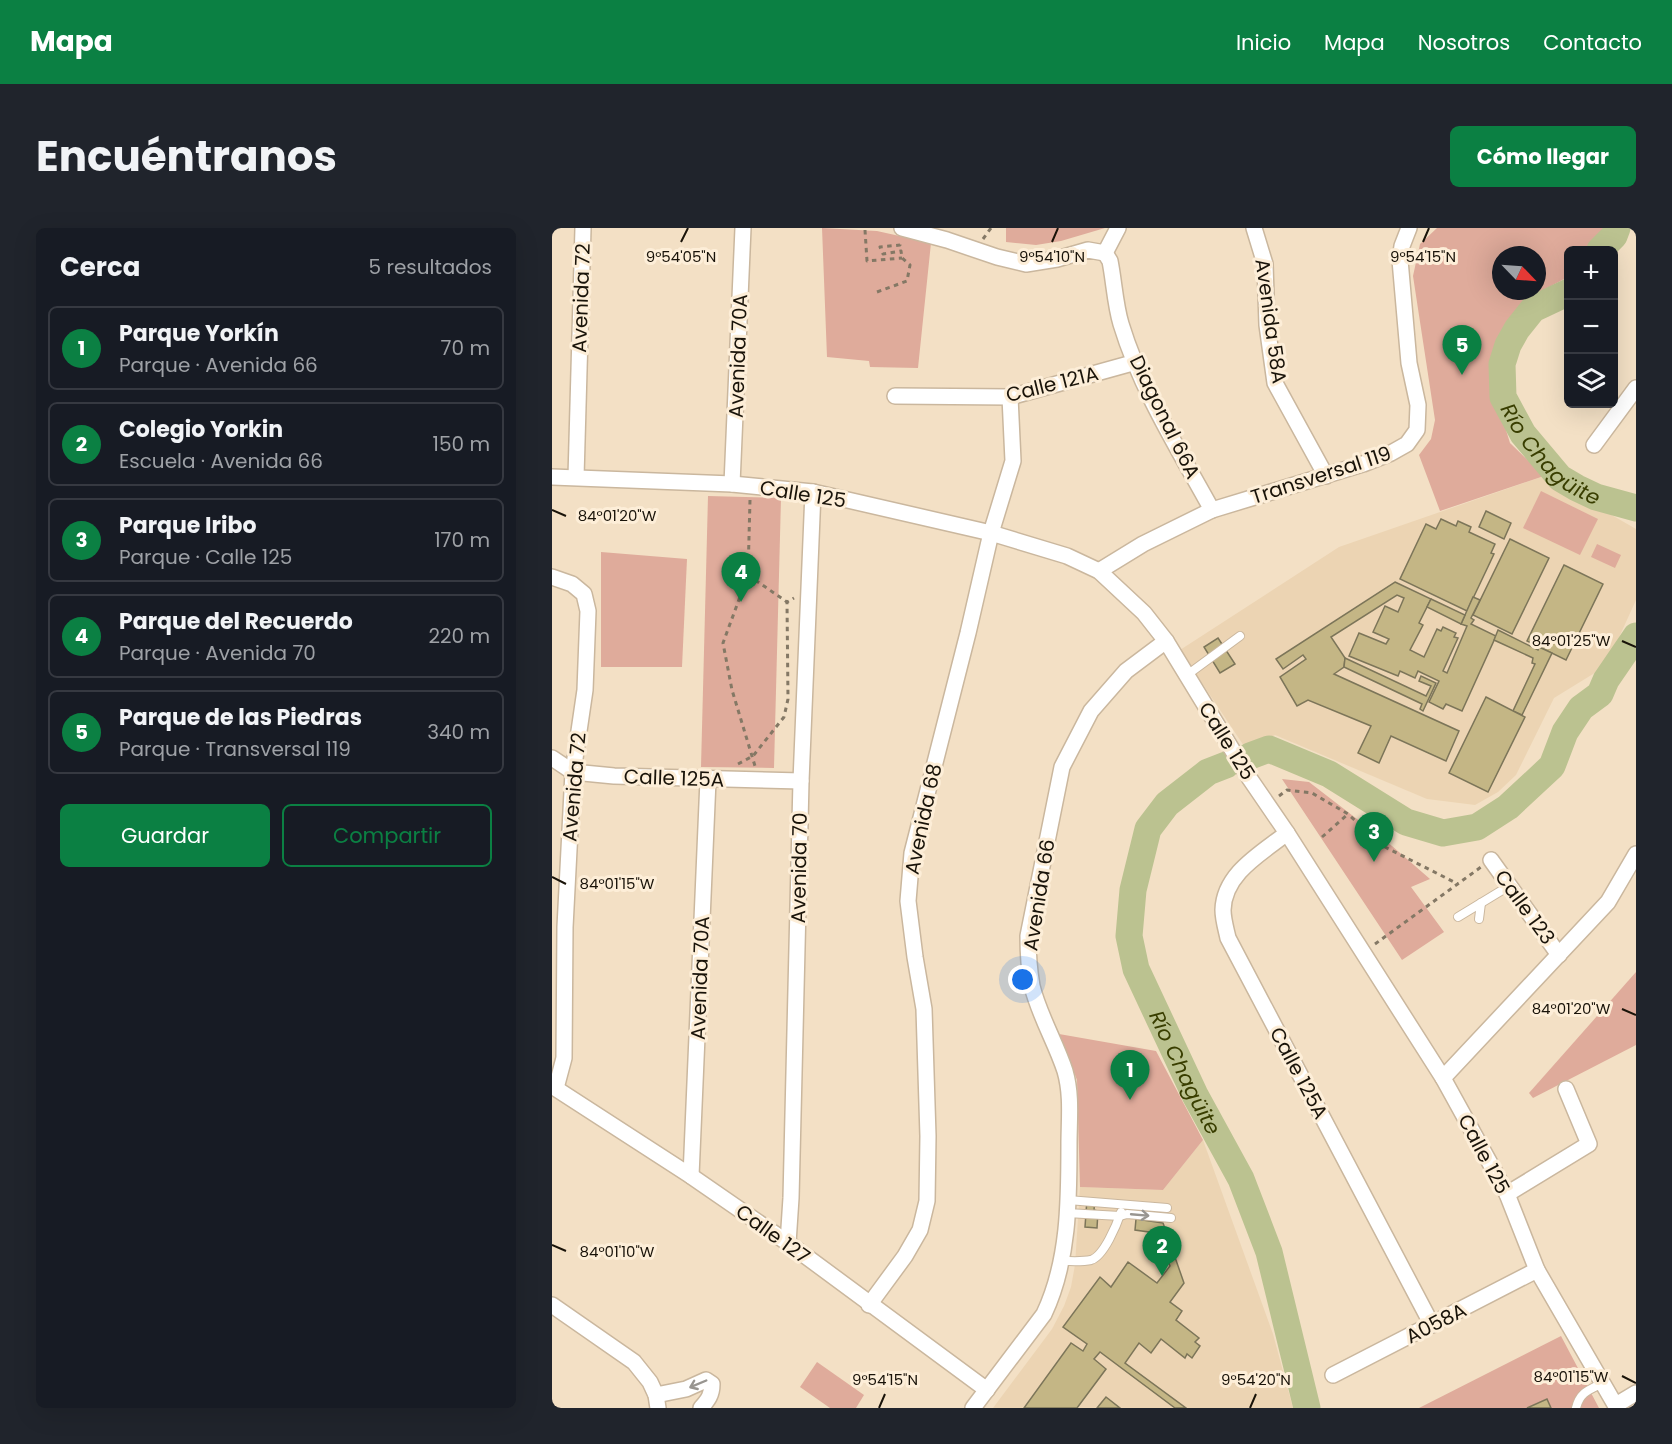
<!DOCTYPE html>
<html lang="es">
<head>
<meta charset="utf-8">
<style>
	:root { --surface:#171b24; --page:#20242c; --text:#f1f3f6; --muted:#9ea1a6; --line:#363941; --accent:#0b8043 }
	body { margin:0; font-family:Poppins,sans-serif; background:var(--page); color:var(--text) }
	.controls { position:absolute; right:18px; top:18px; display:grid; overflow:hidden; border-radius:9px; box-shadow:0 6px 24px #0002 }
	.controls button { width:54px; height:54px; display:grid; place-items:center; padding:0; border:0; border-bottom:2px solid var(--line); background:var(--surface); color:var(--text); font:30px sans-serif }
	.compass { position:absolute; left:940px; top:18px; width:54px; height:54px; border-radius:50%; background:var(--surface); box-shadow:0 6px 24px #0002; rotate:115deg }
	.you { position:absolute; left:471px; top:752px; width:21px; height:21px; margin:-15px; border:4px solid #fff; border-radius:50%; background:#1a73e8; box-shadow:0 0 0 9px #1a73e833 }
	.badge { display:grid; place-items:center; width:39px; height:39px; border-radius:50%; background:var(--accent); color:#fff; font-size:20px; font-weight:700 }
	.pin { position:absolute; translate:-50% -50px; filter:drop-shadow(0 2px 3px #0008) }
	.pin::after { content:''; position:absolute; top:32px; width:21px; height:18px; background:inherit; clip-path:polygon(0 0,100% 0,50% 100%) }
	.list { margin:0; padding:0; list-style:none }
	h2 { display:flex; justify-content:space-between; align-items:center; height:78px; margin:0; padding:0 24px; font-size:26px }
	h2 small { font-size:20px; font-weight:400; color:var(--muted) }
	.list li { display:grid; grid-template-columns:39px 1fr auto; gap:18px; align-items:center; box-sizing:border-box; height:84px; margin:0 12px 12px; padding:0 12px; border:2px solid var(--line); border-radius:9px }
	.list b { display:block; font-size:22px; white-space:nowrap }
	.list p { margin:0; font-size:20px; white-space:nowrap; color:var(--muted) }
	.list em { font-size:20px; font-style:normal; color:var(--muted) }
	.actions { display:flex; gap:12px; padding:18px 24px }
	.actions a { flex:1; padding:14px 0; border:2px solid var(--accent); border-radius:9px; text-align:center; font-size:21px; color:var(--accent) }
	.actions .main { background:var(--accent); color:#fff }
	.icon { flex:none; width:33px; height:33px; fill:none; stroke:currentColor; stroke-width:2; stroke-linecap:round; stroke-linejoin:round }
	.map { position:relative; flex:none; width:1084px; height:1180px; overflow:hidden; border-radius:9px }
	header { display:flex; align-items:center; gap:36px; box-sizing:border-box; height:84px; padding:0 30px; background:var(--accent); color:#fff }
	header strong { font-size:28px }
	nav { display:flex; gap:33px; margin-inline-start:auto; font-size:21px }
	.intro { display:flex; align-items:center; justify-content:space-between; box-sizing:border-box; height:144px; padding:0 36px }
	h1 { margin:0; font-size:42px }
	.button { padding:15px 27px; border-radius:9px; background:var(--accent); color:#fff; font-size:21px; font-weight:700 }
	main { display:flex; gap:36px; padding:0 36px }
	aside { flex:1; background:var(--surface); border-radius:9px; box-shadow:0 6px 24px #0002 }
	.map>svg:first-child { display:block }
</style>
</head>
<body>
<header>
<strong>Mapa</strong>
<nav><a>Inicio</a><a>Mapa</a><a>Nosotros</a><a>Contacto</a></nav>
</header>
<div class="intro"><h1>Encuéntranos</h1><a class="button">Cómo llegar</a></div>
<main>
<aside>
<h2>Cerca<small>5 resultados</small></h2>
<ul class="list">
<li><span class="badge">1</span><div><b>Parque Yorkín</b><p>Parque · Avenida 66</p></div><em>70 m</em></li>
<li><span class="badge">2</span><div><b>Colegio Yorkin</b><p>Escuela · Avenida 66</p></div><em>150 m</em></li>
<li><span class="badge">3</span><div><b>Parque Iribo</b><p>Parque · Calle 125</p></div><em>170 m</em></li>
<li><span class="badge">4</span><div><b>Parque del Recuerdo</b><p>Parque · Avenida 70</p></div><em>220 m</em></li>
<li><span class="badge">5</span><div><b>Parque de las Piedras</b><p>Parque · Transversal 119</p></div><em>340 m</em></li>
</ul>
<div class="actions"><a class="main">Guardar</a><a>Compartir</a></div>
</aside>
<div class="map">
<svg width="1084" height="1180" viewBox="0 0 1084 1180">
	<rect width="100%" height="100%" fill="#f3e0c5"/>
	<g fill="#ecd4b3">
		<path d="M992 248 1084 301V372L1054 438 1002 470 964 547 946 564 923 577 875 571 723 507 694 521 628 422 787 319Z"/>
		<path d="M651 912 721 1106 741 1180H441L500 1101 512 1078 519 1059 523 1037 528 959 611 962Z"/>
	</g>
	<g fill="#dfab9b" fill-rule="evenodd">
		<path d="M270 0 325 3 379 15 366 140 318 139 317 133 275 129Z"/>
		<path d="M454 0H553L509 13 484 17 454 14Z"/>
		<path d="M885 0H1053L1032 22H1017L1016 47 1014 50 986 65 960 87 944 120 945 173 958 215 992 248 888 283 867 227 879 211 883 192 861 48 868 16ZM949 27H985V63H949Z"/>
		<path d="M989 263 1046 291 1028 327 971 300Z"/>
		<path d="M156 268 229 270 222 540 149 539Z"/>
		<path d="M1045 316 1069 327 1063 340 1039 329Z"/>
		<path d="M49 324 135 331 130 439H49Z"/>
		<path d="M730 551 757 554 840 618 878 651 859 659 892 704 850 732Z"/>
		<path d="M1084 744V817L981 870 977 865Z"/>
		<path d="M507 806 604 823 651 912 611 962 528 959 525 852Z"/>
		<path d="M1009 1108 1047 1180H999L994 1171 975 1180H867Z"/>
		<path d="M265 1134 312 1167 304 1180H278L248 1159Z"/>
	</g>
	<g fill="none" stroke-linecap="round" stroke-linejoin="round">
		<g stroke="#bbc290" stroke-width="27">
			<path d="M1048 22 1062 8 1065 0"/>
			<path id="s1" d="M1017 64 981 81 965 101 956 117 950 136 951 169 971 206 1008 250 1025 260 1044 269 1084 280"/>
			<path d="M698 528 717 521 777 546 854 594 891 605 925 599 956 579 1000 538 1013 504 1029 480 1048 466 1054 452 1084 408"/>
			<path id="s2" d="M674 537 656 544 615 576 596 601 581 662 577 708 584 741 643 867 689 951 717 1024 755 1180"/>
		</g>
	</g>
	<g fill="#c4b685" stroke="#7c7559" stroke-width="1.5">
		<path d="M934 283 959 295 952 311 927 299Z"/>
		<path d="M889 291 904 298 906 293 919 299 917 304 943 316 939 325 942 326 915 383 848 351 874 296 884 301Z"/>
		<path d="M958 311 997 330 960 406 921 387Z"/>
		<path d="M1012 337 1051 356 1014 432 975 413Z"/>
		<path d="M843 354 879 371 867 395 871 397 858 422 872 429 885 401 889 403 891 399 904 405 902 409 906 410 891 443 895 445 915 398 909 396 921 369 928 372 919 390 922 392 919 396 944 408 910 483 894 476 891 481 877 474 887 453 866 443 863 450 848 443 846 448 797 428 807 405 834 416 837 411 821 404 833 378 846 384 852 370 845 367 779 409 793 430 792 439 782 446 907 503 894 533 839 508 827 535 806 525 819 498 756 472 745 478 728 449 754 431 751 427 731 441 724 431Z"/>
		<path d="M879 371 913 387 909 396 875 379Z"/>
		<path d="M946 402 986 422 987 419 1000 425 970 487 961 483 983 436 980 435 981 430 942 412Z"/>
		<path d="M666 410 683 436 668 445 652 419Z"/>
		<path d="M793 430 874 468 879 458 867 453 869 448 884 455 871 483 868 481 870 476 792 439Z"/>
		<path d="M934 469 973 489 936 564 897 545Z"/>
		<path d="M535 971H543L542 982 546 983 545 1000 533 999Z"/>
		<path d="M584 991 611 995 632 1055 618 1074 630 1083 624 1092 647 1110 643 1114 648 1118 640 1130 635 1126 633 1130 609 1111 599 1125 587 1115 573 1135 634 1180H623L548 1124 542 1131 554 1141 525 1180H472L519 1115 531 1123 535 1116 511 1099 548 1049 559 1059 576 1034 605 1055 618 1038 604 1005 583 1002Z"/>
		<path d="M554 1169 568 1180H545Z"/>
		<path d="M995 1171 999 1180H975Z"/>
	</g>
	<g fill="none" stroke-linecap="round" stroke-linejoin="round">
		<g stroke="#cab79e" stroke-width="10">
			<g id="service">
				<path d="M635 447 688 408"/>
				<path d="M906 689 957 658"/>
				<path d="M927 691 929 675"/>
				<path d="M516 972 615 980"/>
				<path d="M515 985 568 988 575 986 619 990"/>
				<path d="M510 1033C519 1033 530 1034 539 1032 552 1028 565 996 569 984"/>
				<path d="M1024 1180C1028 1164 1037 1162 1051 1155"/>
			</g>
		</g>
		<g stroke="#cab79e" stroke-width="18">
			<g id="minor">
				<path d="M350 0 395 12 445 29 474 36 505 31 536 22 553 25"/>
				<path d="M702 0 713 36 715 97 723 155 774 248"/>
				<path d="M553 25 558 33C562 53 563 76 569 96 589 162 627 222 660 282"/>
				<path d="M553 25 566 0"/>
				<path d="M343 168 458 169 584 134"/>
				<path d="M1042 217 1084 160"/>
				<path d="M0 249 180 256 261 264 439 305 515 328 547 343 592 385 614 413 698 551 735 605 891 850 955 966 985 1042 1065 1180"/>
				<path d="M24 249 31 0"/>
				<path d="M180 256 191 0"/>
				<path d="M547 343 591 316 660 282 811 236 839 225 855 216 865 202 866 177 857 135 848 32 850 18 857 0"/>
				<path d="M0 349 20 356 32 366 36 383 33 462 21 544 13 699 12 830 4 860"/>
				<path d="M0 530 21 544 62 548 249 553"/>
				<path d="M735 605C710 625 672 645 671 682 671 691 674 701 676 710L880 1097"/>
				<path d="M939 632 1007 727"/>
				<path d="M891 850 1056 674 1084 626"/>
				<path d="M0 858 139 948 236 1015 435 1162"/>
				<path d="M139 948 156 552"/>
				<path d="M955 966 1037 916 1014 861"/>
				<path d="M236 1015 239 970 249 553 261 264"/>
				<path d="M0 1077 82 1134 98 1154 104 1167 106 1180"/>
				<path d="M317 1077 353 1028 368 1002 375 973 376 908 372 781 363 729 356 673 360 625 416 405 439 305 461 233 458 169"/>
				<path d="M781 1147 985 1042"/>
				<path d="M104 1167 134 1161 154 1152 160 1156C160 1167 156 1172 149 1180"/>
				<path d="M1064 1177 1084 1165"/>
				<path d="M421 1180 492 1086C517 1033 517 973 517 916 517 892 520 867 513 843 504 815 487 787 480 758 477 741 476 725 476 708L510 539 539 483 574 443 614 413"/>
			</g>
		</g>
		<g stroke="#847865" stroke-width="3" stroke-dasharray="4.5 4.5" stroke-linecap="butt">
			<path d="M313 2 315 33 350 30"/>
			<path d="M431 11 439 0"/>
			<path d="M325 64 355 53 358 37 350 30 349 23 331 26 328 19 348 17V14"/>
			<path d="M198 272 196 347 171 415 180 462 203 538"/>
			<path d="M196 347 235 374 242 370"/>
			<path d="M186 536 201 528 232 489 236 471 235 374"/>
			<path d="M727 568 735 562 760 565 796 586 831 618 906 656"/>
			<path d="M770 609 796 586"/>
			<path d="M823 716 929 639"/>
		</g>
		<use href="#service" stroke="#fff" stroke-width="8"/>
		<use href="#minor" stroke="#fff" stroke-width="15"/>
	</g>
	<defs><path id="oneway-shaft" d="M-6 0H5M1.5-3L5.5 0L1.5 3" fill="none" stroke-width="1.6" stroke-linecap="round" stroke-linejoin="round" transform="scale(1.5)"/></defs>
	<g stroke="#989590">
		<use href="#oneway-shaft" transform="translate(588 987) rotate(5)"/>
		<use href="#oneway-shaft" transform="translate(146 1156) rotate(157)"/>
	</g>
	<path fill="none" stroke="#191309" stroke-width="2" d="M129 14 136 0M500 14 506 0M871 14 877 0M0 282 14 288M1070 413 1084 419M0 649 14 656M1070 781 1084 787M0 1017 14 1023M1070 1148 1084 1155M327 1180 333 1166M698 1180 704 1166"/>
	<g text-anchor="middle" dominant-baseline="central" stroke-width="6" stroke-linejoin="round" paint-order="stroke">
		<g font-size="20" fill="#191309" stroke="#fdeed8">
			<text transform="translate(29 70) rotate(-88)">Avenida 72</text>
			<text transform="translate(719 93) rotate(82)">Avenida 58A</text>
			<text transform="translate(186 128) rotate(-88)">Avenida 70A</text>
			<text transform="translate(500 156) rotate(-14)">Calle 121A</text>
			<text transform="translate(613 189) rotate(64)">Diagonal 66A</text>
			<text transform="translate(769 247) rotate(-18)">Transversal 119</text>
			<text transform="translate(251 266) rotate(9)">Calle 125</text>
			<text transform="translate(675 513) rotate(58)">Calle 125</text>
			<text transform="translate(122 550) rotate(2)">Calle 125A</text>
			<text transform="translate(22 559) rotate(-85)">Avenida 72</text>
			<text transform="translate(371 591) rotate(-78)">Avenida 68</text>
			<text transform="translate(247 640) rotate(-89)">Avenida 70</text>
			<text transform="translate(487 667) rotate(-81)">Avenida 66</text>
			<text transform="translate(973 679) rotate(54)">Calle 123</text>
			<text transform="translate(148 750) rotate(-88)">Avenida 70A</text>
			<text transform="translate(747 845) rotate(62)">Calle 125A</text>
			<text transform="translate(932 926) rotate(62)">Calle 125</text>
			<text transform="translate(221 1006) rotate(36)">Calle 127</text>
			<text transform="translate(884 1095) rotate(-27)">A058A</text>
		</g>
		<g font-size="21" font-style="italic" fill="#393e00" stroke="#fdeed8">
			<text stroke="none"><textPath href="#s1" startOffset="213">Río Chagüite</textPath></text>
			<text stroke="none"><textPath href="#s2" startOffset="360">Río Chagüite</textPath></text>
		</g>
	</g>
	<g font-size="15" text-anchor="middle" fill="#191309" stroke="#fdeed8" stroke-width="6" stroke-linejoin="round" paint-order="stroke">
		<text x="129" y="34">9°54'05"N</text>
		<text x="500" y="34">9°54'10"N</text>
		<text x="871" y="34">9°54'15"N</text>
		<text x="65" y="293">84°01'20"W</text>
		<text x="1019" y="418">84°01'25"W</text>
		<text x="65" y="661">84°01'15"W</text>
		<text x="1019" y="786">84°01'20"W</text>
		<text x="65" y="1029">84°01'10"W</text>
		<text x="1019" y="1154">84°01'15"W</text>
		<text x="333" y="1157">9°54'15"N</text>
		<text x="704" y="1157">9°54'20"N</text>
	</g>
</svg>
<div class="controls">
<button>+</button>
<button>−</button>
<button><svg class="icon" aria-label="layers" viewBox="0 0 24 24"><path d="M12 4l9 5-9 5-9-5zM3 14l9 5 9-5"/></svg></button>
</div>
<svg class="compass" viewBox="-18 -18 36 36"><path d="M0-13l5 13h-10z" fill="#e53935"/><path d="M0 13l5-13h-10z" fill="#9ea1a6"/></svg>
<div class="you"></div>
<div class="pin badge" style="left:578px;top:872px">1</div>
<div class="pin badge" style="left:610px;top:1048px">2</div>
<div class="pin badge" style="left:822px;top:634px">3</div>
<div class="pin badge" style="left:189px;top:374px">4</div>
<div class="pin badge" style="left:910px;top:147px">5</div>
</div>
</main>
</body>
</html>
